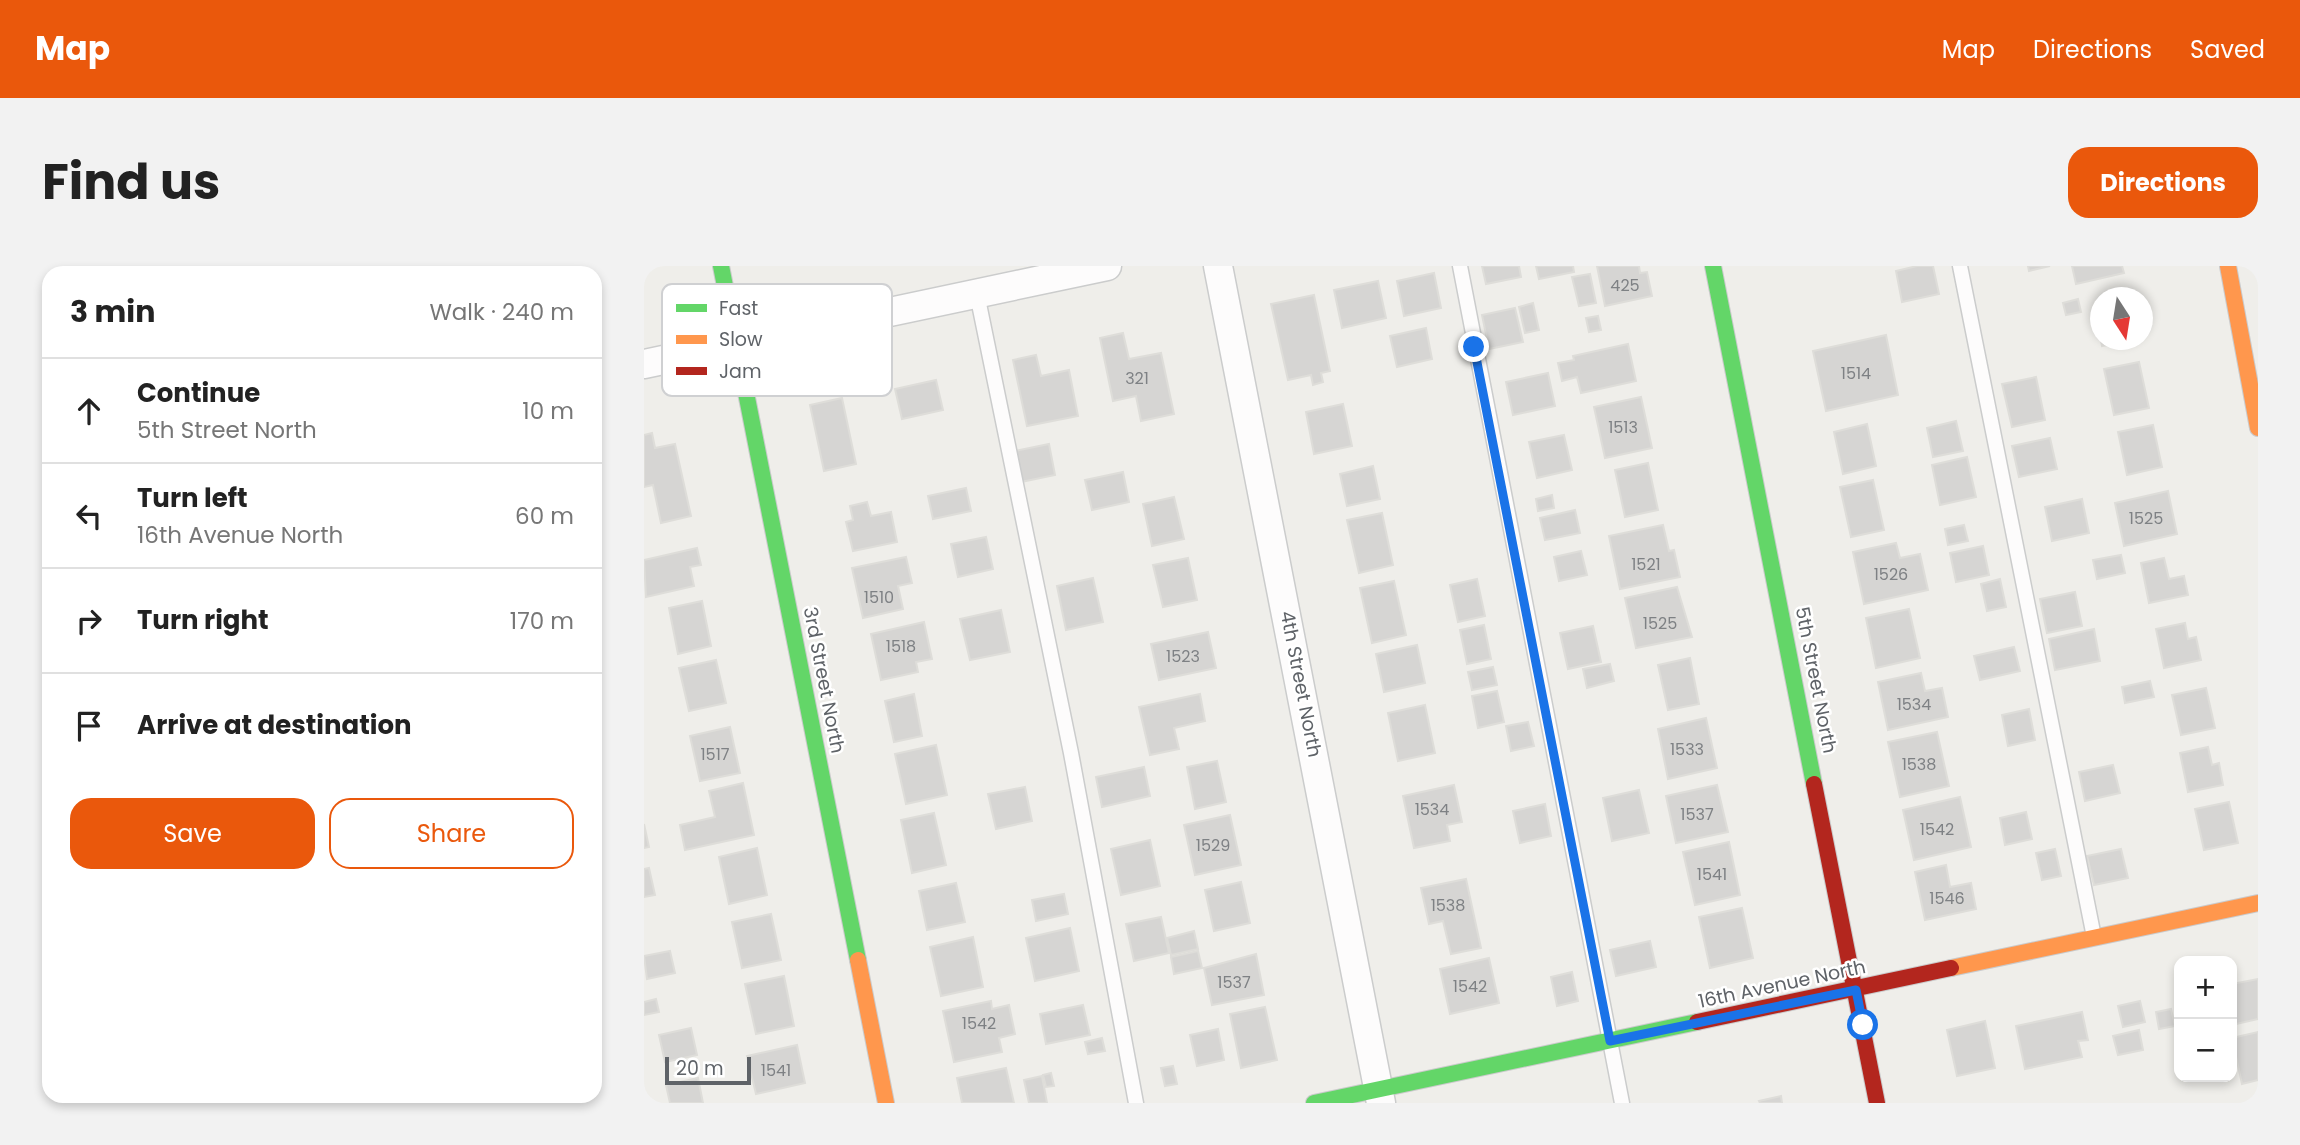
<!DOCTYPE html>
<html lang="en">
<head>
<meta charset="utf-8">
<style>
	:root { --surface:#fff; --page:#f2f2f2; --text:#222; --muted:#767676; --line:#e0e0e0; --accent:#ea580c }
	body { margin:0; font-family:Poppins,sans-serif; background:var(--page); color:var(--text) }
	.controls { position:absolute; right:21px; bottom:21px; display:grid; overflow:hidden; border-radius:14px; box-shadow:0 4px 10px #0003 }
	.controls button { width:63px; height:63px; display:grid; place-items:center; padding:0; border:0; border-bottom:2px solid var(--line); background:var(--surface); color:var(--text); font:35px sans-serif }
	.compass { position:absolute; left:1446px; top:21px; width:63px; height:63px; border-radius:50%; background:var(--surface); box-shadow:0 4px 10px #0003; rotate:168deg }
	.scale { position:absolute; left:21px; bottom:18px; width:86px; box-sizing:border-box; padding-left:7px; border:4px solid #5f6368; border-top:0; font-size:19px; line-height:24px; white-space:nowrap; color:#5f6368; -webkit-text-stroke:5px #fff; paint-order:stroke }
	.stop { position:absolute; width:21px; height:21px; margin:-16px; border:5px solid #1a73e8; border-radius:50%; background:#fff }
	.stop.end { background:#1a73e8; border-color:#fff; box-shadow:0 2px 7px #0008 }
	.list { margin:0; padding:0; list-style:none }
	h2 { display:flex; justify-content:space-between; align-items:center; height:91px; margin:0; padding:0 28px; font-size:30px }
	h2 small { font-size:23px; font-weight:400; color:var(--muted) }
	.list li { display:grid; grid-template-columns:46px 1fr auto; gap:21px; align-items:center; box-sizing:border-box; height:105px; padding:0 28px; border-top:2px solid var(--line) }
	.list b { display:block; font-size:26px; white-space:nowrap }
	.list p { margin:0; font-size:23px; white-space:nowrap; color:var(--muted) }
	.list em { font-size:23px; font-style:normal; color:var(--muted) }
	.actions { display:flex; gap:14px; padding:21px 28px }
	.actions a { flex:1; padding:16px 0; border:2px solid var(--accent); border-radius:21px; text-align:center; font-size:24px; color:var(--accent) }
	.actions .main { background:var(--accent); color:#fff }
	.icon { flex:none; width:38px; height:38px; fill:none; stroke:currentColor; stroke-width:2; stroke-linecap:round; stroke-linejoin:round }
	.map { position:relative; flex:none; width:1614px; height:837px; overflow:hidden; border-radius:21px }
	header { display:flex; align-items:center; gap:42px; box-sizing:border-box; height:98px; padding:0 35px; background:var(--accent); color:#fff }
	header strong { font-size:33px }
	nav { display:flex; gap:38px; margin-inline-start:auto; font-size:24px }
	.intro { display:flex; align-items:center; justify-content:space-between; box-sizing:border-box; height:168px; padding:0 42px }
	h1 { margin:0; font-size:49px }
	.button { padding:18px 32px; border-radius:21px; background:var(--accent); color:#fff; font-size:24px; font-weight:700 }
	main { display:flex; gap:42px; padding:0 42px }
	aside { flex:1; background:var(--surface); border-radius:21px; box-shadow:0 4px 10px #0003 }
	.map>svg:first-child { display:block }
</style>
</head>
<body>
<header>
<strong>Map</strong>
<nav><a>Map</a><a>Directions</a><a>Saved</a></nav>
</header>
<div class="intro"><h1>Find us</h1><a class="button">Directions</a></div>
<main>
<aside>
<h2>3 min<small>Walk · 240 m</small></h2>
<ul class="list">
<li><svg class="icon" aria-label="ahead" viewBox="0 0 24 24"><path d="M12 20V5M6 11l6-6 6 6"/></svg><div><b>Continue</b><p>5th Street North</p></div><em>10 m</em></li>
<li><svg class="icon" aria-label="left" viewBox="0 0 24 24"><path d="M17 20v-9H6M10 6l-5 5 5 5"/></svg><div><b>Turn left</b><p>16th Avenue North</p></div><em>60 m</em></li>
<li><svg class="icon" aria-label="right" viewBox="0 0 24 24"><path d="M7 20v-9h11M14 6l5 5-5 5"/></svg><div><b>Turn right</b></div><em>170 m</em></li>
<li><svg class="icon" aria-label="arrive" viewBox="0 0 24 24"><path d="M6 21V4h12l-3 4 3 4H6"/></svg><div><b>Arrive at destination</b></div></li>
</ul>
<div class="actions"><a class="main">Save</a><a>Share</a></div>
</aside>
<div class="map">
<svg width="1614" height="837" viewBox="0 0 1614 837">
	<rect width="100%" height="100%" fill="#efeeea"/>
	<g fill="#d6d5d3" stroke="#deddd9" stroke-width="2">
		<path d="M838 0H875L877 11 842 18Z"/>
		<path d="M892 0H929L930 6 895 13Z"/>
		<path d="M953 0H995L996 7 1003 6 1008 30 961 40Z"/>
		<path d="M1273 0H1289L1295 28 1258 36 1252 5Z"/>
		<path d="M1384 0H1406L1385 5Z"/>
		<path d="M1428 0H1478L1480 7 1432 18Z"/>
		<path d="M790 7 797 42 760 50 753 15Z"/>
		<path d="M946 8 952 37 935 40 928 11Z"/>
		<path d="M734 15 742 52 698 62 690 24Z"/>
		<path d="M670 29 686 105 677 107 679 116 669 119 667 109 644 114 627 38Z"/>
		<path d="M1434 33 1437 46 1422 49 1419 37Z"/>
		<path d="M889 37 895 64 881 67 875 41Z"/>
		<path d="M1456 39V73L1450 40Z"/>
		<path d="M871 42 879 76 845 83 838 49Z"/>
		<path d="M954 50 957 64 945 66 942 52Z"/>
		<path d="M782 62 788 93 753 101 746 70Z"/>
		<path d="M479 67 485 93 517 87 530 148 497 155 492 130 469 135 456 72Z"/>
		<path d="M1242 69 1254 129 1182 145 1169 85Z"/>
		<path d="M1457 74H1488L1458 80Z"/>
		<path d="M984 78 992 115 937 127 933 111 918 115 914 97 930 94 929 90Z"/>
		<path d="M392 89 397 110 425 104 434 150 383 160 369 94Z"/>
		<path d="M1495 96 1505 142 1470 149 1460 103Z"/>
		<path d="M904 107 911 140 869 149 862 116Z"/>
		<path d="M1392 111 1401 154 1368 161 1358 118Z"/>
		<path d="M292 114 299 144 258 153 251 123Z"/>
		<path d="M997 131 1008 182 961 192 950 141Z"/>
		<path d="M198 132 212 198 180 205 166 139Z"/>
		<path d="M699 138 708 180 670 188 662 146Z"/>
		<path d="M1312 155 1319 185 1289 191 1283 162Z"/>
		<path d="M1223 158 1232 200 1199 208 1190 166Z"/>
		<path d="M1509 159 1518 201 1483 209 1474 166Z"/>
		<path d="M8 167 11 182 31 178 47 250 17 257 9 219 0 221V169Z"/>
		<path d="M920 169 928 204 893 212 885 176Z"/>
		<path d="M1406 172 1413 203 1375 211 1368 180Z"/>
		<path d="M405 178 411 209 377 216 371 185Z"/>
		<path d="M1323 191 1332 231 1296 239 1288 199Z"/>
		<path d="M1004 197 1014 244 981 251 971 204Z"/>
		<path d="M729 200 736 233 703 240 696 208Z"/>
		<path d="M479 206 485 236 448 244 441 214Z"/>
		<path d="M1229 214 1240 264 1207 271 1196 221Z"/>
		<path d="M322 222 327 245 289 253 284 230Z"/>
		<path d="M1524 225 1533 268 1480 280 1471 237Z"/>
		<path d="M908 229 910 242 894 245 892 233Z"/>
		<path d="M530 231 540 273 508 280 499 238Z"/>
		<path d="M1438 233 1445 267 1408 275 1401 241Z"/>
		<path d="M223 236 227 250 247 246 253 276 209 285 202 256 209 254 206 240Z"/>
		<path d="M931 244 936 267 901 274 896 252Z"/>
		<path d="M738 247 749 299 715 307 703 254Z"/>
		<path d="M1019 259 1025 285 1030 284 1036 311 976 323 965 270Z"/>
		<path d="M1320 259 1324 275 1304 279 1301 263Z"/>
		<path d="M342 271 349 303 314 311 307 278Z"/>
		<path d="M1252 277 1256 292 1276 288 1284 324 1220 338 1209 286Z"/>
		<path d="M1339 280 1345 309 1312 316 1306 287Z"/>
		<path d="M53 282 57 299 46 301 50 320 2 331 0 294Z"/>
		<path d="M937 285 943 309 915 315 910 291Z"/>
		<path d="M1477 289 1481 307 1453 313 1449 294Z"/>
		<path d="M262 291 268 317 254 320 259 343 219 352 208 302Z"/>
		<path d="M544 292 553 334 519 341 509 299Z"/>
		<path d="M1520 292 1525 313 1540 310 1544 329 1505 337 1497 297Z"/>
		<path d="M449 312 459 356 422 364 413 320Z"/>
		<path d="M833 313 841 350 814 356 806 319Z"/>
		<path d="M1356 313 1362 341 1343 345 1337 318Z"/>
		<path d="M750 315 762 369 728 377 716 322Z"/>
		<path d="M1033 321 1048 371 992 382 981 332Z"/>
		<path d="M1431 326 1438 360 1403 367 1396 333Z"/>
		<path d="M58 335 67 380 34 388 25 342Z"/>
		<path d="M1265 343 1276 392 1232 402 1222 352Z"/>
		<path d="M357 344 366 386 326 394 316 353Z"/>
		<path d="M280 356 288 393 272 396 274 406 237 414 227 368Z"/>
		<path d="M1541 357 1544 373 1552 371 1557 394 1520 402 1512 363Z"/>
		<path d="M840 359 847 393 823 398 816 364Z"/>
		<path d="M949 360 957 396 924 403 916 367Z"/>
		<path d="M1450 363 1456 395 1411 404 1405 373Z"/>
		<path d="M564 366 572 402 515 414 507 378Z"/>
		<path d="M773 379 781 417 740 426 732 388Z"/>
		<path d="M1370 381 1376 405 1336 414 1330 390Z"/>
		<path d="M1046 392 1055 438 1024 444 1014 399Z"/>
		<path d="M72 394 82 437 45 445 35 402Z"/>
		<path d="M966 398 970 415 943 422 939 403Z"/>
		<path d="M849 401 853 419 828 424 824 406Z"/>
		<path d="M1277 407 1281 425 1298 422 1304 451 1244 464 1234 416Z"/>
		<path d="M1506 415 1510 431 1481 437 1478 421Z"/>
		<path d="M1562 422 1571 462 1537 469 1528 429Z"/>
		<path d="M853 425 860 456 834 462 828 430Z"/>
		<path d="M270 428 278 470 250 476 241 435Z"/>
		<path d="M556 428 561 455 530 462 535 483 506 489 495 441Z"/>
		<path d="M781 439 791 487 754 495 744 447Z"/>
		<path d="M1385 443 1391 474 1364 480 1358 449Z"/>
		<path d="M1062 452 1073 502 1024 513 1014 463Z"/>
		<path d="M884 456 890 480 867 485 862 460Z"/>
		<path d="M86 461 96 507 56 515 46 470Z"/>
		<path d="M1293 466 1305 520 1256 531 1244 476Z"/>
		<path d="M292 479 303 529 262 538 251 488Z"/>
		<path d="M1564 481 1568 499 1575 497 1579 519 1544 526 1536 487Z"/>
		<path d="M573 495 582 536 551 543 543 501Z"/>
		<path d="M1469 499 1476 527 1441 535 1435 506Z"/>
		<path d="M500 501 506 530 458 541 452 511Z"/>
		<path d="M99 517 110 569 41 584 36 559 71 551 65 525Z"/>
		<path d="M810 519 818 556 803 559 806 575 770 582 759 530Z"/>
		<path d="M1073 519 1084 566 1032 577 1022 530Z"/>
		<path d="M381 521 388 555 352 563 344 528Z"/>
		<path d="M995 524 1005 567 968 575 959 532Z"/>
		<path d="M1316 531 1327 581 1270 594 1259 544Z"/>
		<path d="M1585 536 1594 577 1560 584 1551 543Z"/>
		<path d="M901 538 907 570 876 577 869 545Z"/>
		<path d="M1382 546 1388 573 1361 579 1356 552Z"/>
		<path d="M290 547 302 599 268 607 257 554Z"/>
		<path d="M586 549 597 599 551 609 540 559Z"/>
		<path d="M0 558 5 581 0 582Z"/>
		<path d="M506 574 516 620 477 629 467 583Z"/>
		<path d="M1085 576 1096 629 1051 639 1039 586Z"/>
		<path d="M113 582 123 629 85 638 75 591Z"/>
		<path d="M1411 583 1417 610 1398 614 1392 587Z"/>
		<path d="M1477 583 1484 612 1450 619 1443 590Z"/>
		<path d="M1302 599 1306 621 1327 617 1332 643 1281 654 1271 606Z"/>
		<path d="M5 602 11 629 0 631V603Z"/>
		<path d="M822 613 837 682 807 688 799 655 785 658 777 622Z"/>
		<path d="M597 616 606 657 570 665 561 624Z"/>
		<path d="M312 617 321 656 283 664 275 625Z"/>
		<path d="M420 628 424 648 392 655 388 634Z"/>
		<path d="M1098 642 1109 692 1066 702 1055 651Z"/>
		<path d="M127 648 137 694 98 702 88 656Z"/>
		<path d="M517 651 525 687 490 695 482 658Z"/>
		<path d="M426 662 435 705 391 715 382 672Z"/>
		<path d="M550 665 554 683 527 689 523 672Z"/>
		<path d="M329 671 339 721 297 730 286 681Z"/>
		<path d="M1006 675 1012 701 972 710 966 684Z"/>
		<path d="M26 685 31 707 3 713 0 690Z"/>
		<path d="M554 685 558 702 530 708 527 691Z"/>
		<path d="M612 688 620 729 568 739 560 702Z"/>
		<path d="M845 692 855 737 806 748 796 703Z"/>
		<path d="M928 706 934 735 913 740 907 711Z"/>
		<path d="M140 710 150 760 112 768 101 718Z"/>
		<path d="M1614 713V753L1588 759V718Z"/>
		<path d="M12 733 15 746 0 749V736Z"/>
		<path d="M347 735 348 743 365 739 371 768 355 772 358 786 310 796 299 745Z"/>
		<path d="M1496 735 1501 756 1479 761 1474 740Z"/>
		<path d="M439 739 446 769 402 778 396 748Z"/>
		<path d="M621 741 633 794 597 802 586 748Z"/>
		<path d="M1527 743 1531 760 1515 763 1512 746Z"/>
		<path d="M1438 746 1444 774 1434 775 1438 791 1381 803 1372 760Z"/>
		<path d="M1341 755 1351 802 1313 810 1303 764Z"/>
		<path d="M47 762 53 789 21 796 15 769Z"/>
		<path d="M574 763 580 794 553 800 546 769Z"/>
		<path d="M1495 764 1499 784 1474 789 1469 770Z"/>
		<path d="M1614 766V814L1598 818 1588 772Z"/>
		<path d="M458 772 461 785 444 788 441 776Z"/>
		<path d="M153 779 161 817 112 828 103 790Z"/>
		<path d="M529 800 533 818 521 820 517 802Z"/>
		<path d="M362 802 370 837H318L313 812Z"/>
		<path d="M407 807 410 820 402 821 399 809Z"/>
		<path d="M398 810 403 837H385L380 814Z"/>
		<path d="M54 812 59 837H26L22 819Z"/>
		<path d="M1137 830 1138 837H1116L1115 835Z"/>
	</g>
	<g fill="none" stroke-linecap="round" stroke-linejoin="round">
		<g stroke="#cbcccc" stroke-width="17">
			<g id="lane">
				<path d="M816 0 978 837"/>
				<path d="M1316 0 1450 671"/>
				<path d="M333 28 427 487 492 837"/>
			</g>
		</g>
		<g stroke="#cbcccc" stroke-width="31">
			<g id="street">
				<path d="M574 0 737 837"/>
				<path d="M0 98 463 0"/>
			</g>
		</g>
		<g stroke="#cacacb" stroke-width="18">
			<g id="fast">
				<path d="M77 0 214 694"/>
				<path d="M1069 0 1170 518"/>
				<path d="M670 837 1053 756"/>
			</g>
		</g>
		<g stroke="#cacacb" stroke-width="18">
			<g id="slow">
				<path d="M1584 0 1614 162"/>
				<path d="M214 694 242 837"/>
				<path d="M1307 702 1614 637"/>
			</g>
		</g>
		<g stroke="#cacacb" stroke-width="18">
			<g id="jam">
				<path d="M1170 518 1233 837"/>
				<path d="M1053 756 1307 702"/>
			</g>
		</g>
		<use href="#lane" stroke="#fdfcfc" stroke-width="14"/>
		<use href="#street" stroke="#fdfcfc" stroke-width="28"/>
		<use href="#fast" stroke="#63d668" stroke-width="16"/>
		<use href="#slow" stroke="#ff974d" stroke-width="16"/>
		<use href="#jam" stroke="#b3261e" stroke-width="16"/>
	</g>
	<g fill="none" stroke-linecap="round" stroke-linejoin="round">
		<path stroke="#1a73e8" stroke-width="9" d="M830 81 966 775 1212 724 1219 759"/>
	</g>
	<g text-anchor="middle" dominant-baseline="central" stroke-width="5" stroke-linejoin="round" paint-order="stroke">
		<g font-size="16" fill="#7e8184">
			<text x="981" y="19">425</text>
			<text x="1212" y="107">1514</text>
			<text x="493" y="112">321</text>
			<text x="979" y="161">1513</text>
			<text x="1502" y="252">1525</text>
			<text x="1002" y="298">1521</text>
			<text x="1247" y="308">1526</text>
			<text x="235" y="331">1510</text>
			<text x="1016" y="357">1525</text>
			<text x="257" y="380">1518</text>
			<text x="539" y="390">1523</text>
			<text x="1270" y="438">1534</text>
			<text x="1043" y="483">1533</text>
			<text x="71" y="488">1517</text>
			<text x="1275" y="498">1538</text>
			<text x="788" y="543">1534</text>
			<text x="1053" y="548">1537</text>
			<text x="1293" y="563">1542</text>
			<text x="569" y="579">1529</text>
			<text x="1068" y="608">1541</text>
			<text x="1303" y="632">1546</text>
			<text x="804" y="639">1538</text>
			<text x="590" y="716">1537</text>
			<text x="826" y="720">1542</text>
			<text x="335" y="757">1542</text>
			<text x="132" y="804">1541</text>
		</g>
		<g font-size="19" fill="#5f6368" stroke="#fff">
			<text transform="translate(180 414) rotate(79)">3rd Street North</text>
			<text transform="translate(1172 414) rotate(79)">5th Street North</text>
			<text transform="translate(657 418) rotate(79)">4th Street North</text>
			<text transform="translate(1138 718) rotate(-12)">16th Avenue North</text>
		</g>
	</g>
	<rect x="18" y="18" width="230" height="112" rx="10" fill="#fff" stroke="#cfd0d2" stroke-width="2"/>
	<rect x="32" y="38" width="31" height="8" fill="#63d668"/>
	<rect x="32" y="69" width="31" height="9" fill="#ff974d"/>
	<rect x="32" y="101" width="31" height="8" fill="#b3261e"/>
	<g font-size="19" fill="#5f6368">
		<text x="75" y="49">Fast</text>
		<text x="75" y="80">Slow</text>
		<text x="75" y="112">Jam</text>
	</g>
</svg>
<div class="controls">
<button>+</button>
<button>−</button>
</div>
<svg class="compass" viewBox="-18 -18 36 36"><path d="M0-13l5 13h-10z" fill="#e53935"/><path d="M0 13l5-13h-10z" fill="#767676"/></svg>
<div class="scale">20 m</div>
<div class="stop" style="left:1219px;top:759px"></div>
<div class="stop end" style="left:830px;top:81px"></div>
</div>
</main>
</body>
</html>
